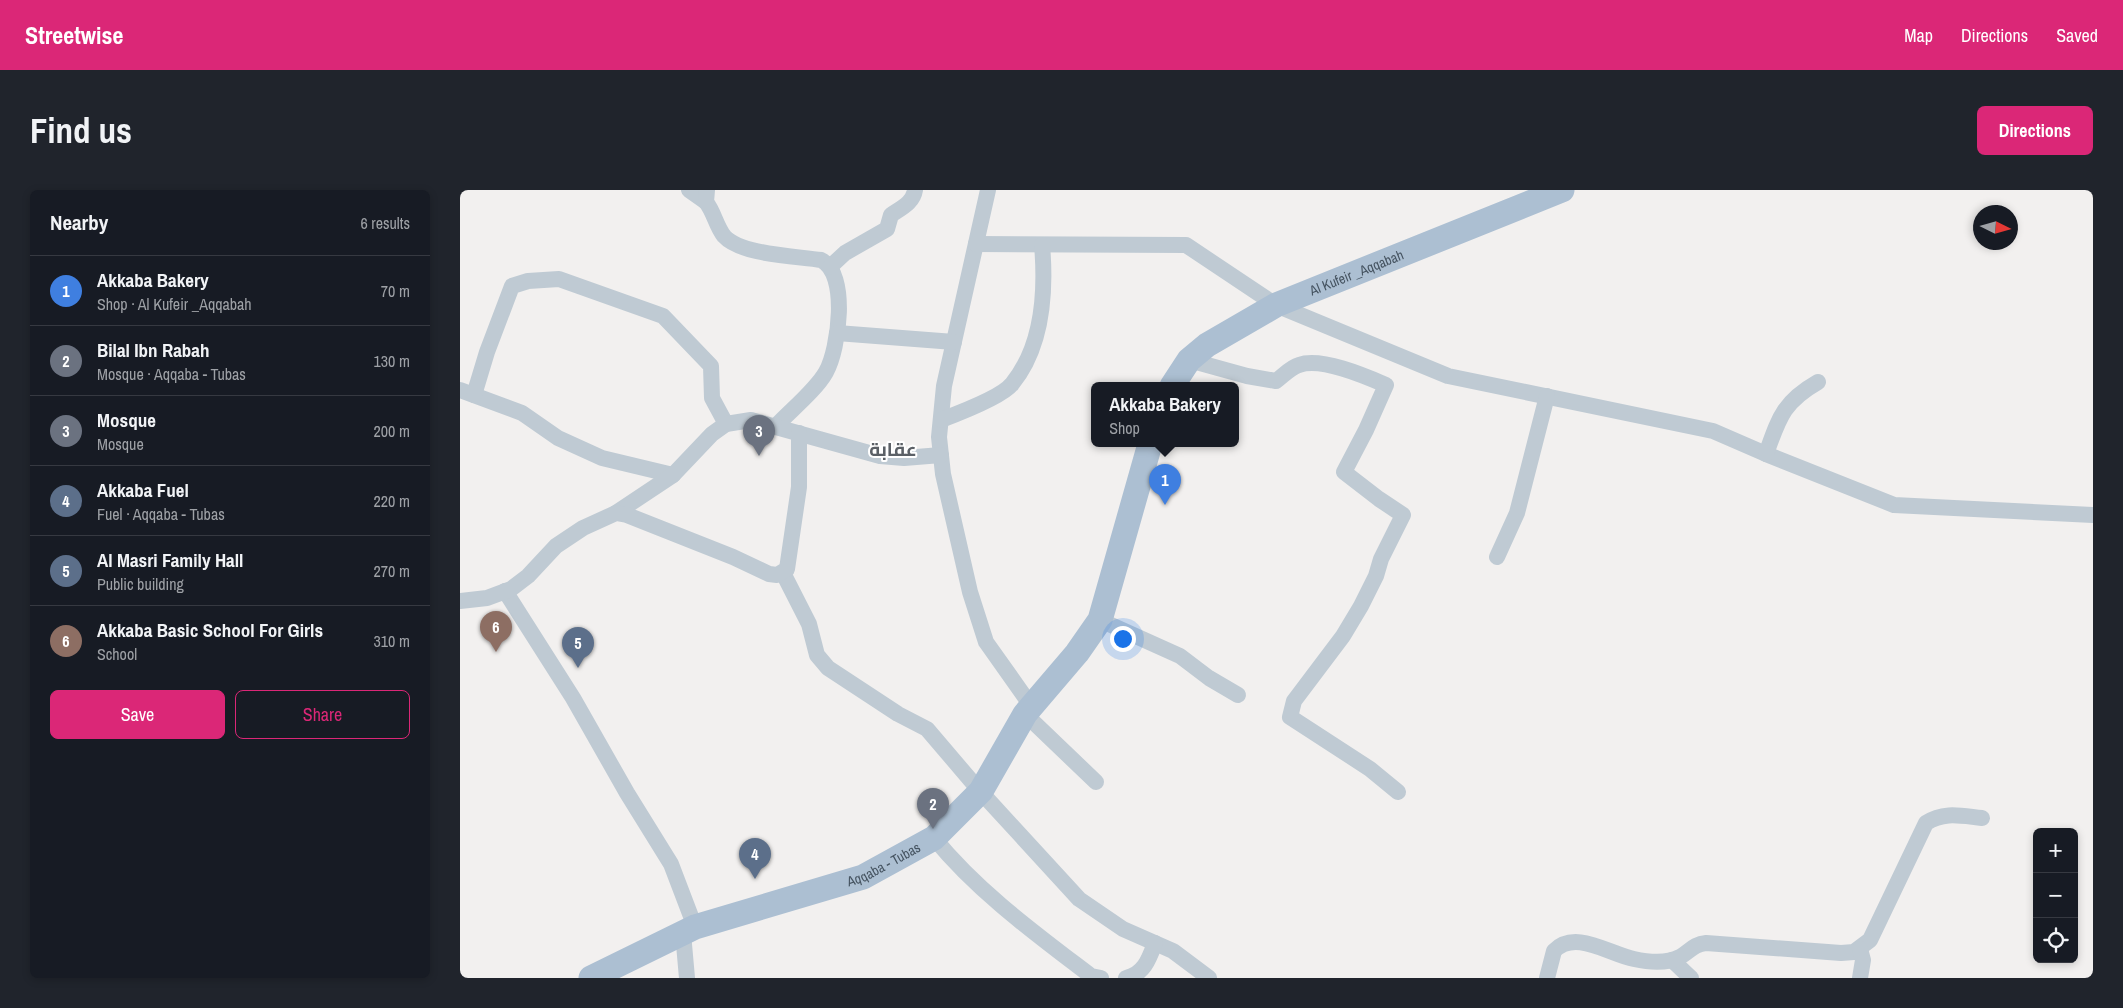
<!DOCTYPE html>
<html lang="en">
<head>
<meta charset="utf-8">
<style>
	:root { --surface:#171b24; --page:#20242c; --text:#f1f3f6; --muted:#9ea1a6; --line:#363941; --accent:#db2777 }
	body { margin:0; font-family:"Archivo Narrow",Cairo,sans-serif; background:var(--page); color:var(--text) }
	.controls { position:absolute; right:15px; bottom:15px; display:grid; overflow:hidden; border-radius:8px; box-shadow:0 2px 8px #0003 }
	.controls button { width:45px; height:45px; display:grid; place-items:center; padding:0; border:0; border-bottom:1px solid var(--line); background:var(--surface); color:var(--text); font:25px sans-serif }
	.compass { position:absolute; left:1513px; top:15px; width:45px; height:45px; border-radius:50%; background:var(--surface); box-shadow:0 2px 8px #0003; rotate:95deg }
	.you { position:absolute; left:662px; top:448px; width:18px; height:18px; margin:-12px; border:4px solid #fff; border-radius:50%; background:#1a73e8; box-shadow:0 0 0 8px #1a73e833 }
	.badge { display:grid; place-items:center; width:32px; height:32px; border-radius:50%; background:var(--accent); color:#fff; font-size:16px; font-weight:700 }
	.pin { position:absolute; translate:-50% -41px; filter:drop-shadow(0 1px 2px #0008) }
	.pin::after { content:''; position:absolute; top:26px; width:18px; height:15px; background:inherit; clip-path:polygon(0 0,100% 0,50% 100%) }
	.popup { position:absolute; left:631px; top:192px; width:148px; height:65px; box-sizing:border-box; display:grid; place-content:center; border-radius:8px; background:var(--surface); filter:drop-shadow(0 1px 4px #0005); font-size:16px; white-space:nowrap; color:var(--muted) }
	.popup b { font-size:19px; color:var(--text) }
	.popup::after { content:''; position:absolute; left:50%; top:100%; margin-left:-10px; border:10px solid transparent; border-top-color:var(--surface) }
	.list { margin:0; padding:0; list-style:none }
	h2 { display:flex; justify-content:space-between; align-items:center; height:65px; margin:0; padding:0 20px; font-size:21px }
	h2 small { font-size:16px; font-weight:400; color:var(--muted) }
	.list li { display:grid; grid-template-columns:32px 1fr auto; gap:15px; align-items:center; box-sizing:border-box; height:70px; padding:0 20px; border-top:1px solid var(--line) }
	.list b { display:block; font-size:19px; white-space:nowrap }
	.list p { margin:0; font-size:16px; white-space:nowrap; color:var(--muted) }
	.list em { font-size:16px; font-style:normal; color:var(--muted) }
	.actions { display:flex; gap:10px; padding:15px 20px }
	.actions a { flex:1; padding:11px 0; border:1px solid var(--accent); border-radius:8px; text-align:center; font-size:18px; color:var(--accent) }
	.actions .main { background:var(--accent); color:#fff }
	.icon { flex:none; width:28px; height:28px; fill:none; stroke:currentColor; stroke-width:2; stroke-linecap:round; stroke-linejoin:round }
	.map { position:relative; flex:none; width:1633px; height:788px; overflow:hidden; border-radius:8px }
	header { display:flex; align-items:center; gap:30px; box-sizing:border-box; height:70px; padding:0 25px; background:var(--accent); color:#fff }
	header strong { font-size:24px }
	nav { display:flex; gap:28px; margin-inline-start:auto; font-size:18px }
	.intro { display:flex; align-items:center; justify-content:space-between; box-sizing:border-box; height:120px; padding:0 30px }
	h1 { margin:0; font-size:35px }
	.button { padding:12px 22px; border-radius:8px; background:var(--accent); color:#fff; font-size:18px; font-weight:700 }
	main { display:flex; gap:30px; padding:0 30px }
	aside { flex:1; background:var(--surface); border-radius:8px; box-shadow:0 2px 8px #0003 }
	.map>svg:first-child { display:block }
</style>
</head>
<body>
<header>
<strong>Streetwise</strong>
<nav><a>Map</a><a>Directions</a><a>Saved</a></nav>
</header>
<div class="intro"><h1>Find us</h1><a class="button">Directions</a></div>
<main>
<aside>
<h2>Nearby<small>6 results</small></h2>
<ul class="list">
<li><span class="badge" style="background:#3f7fe0">1</span><div><b>Akkaba Bakery</b><p>Shop · Al Kufeir _Aqqabah</p></div><em>70 m</em></li>
<li><span class="badge" style="background:#6b7280">2</span><div><b>Bilal Ibn Rabah</b><p>Mosque · Aqqaba - Tubas</p></div><em>130 m</em></li>
<li><span class="badge" style="background:#6b7280">3</span><div><b>Mosque</b><p>Mosque</p></div><em>200 m</em></li>
<li><span class="badge" style="background:#5c6f8a">4</span><div><b>Akkaba Fuel</b><p>Fuel · Aqqaba - Tubas</p></div><em>220 m</em></li>
<li><span class="badge" style="background:#5c6f8a">5</span><div><b>Al Masri Family Hall</b><p>Public building</p></div><em>270 m</em></li>
<li><span class="badge" style="background:#8d6e63">6</span><div><b>Akkaba Basic School For Girls</b><p>School</p></div><em>310 m</em></li>
</ul>
<div class="actions"><a class="main">Save</a><a>Share</a></div>
</aside>
<div class="map">
<svg width="1633" height="788" viewBox="0 0 1633 788">
	<rect width="100%" height="100%" fill="#f2f0ef"/>
	<g fill="none" stroke-linecap="round" stroke-linejoin="round">
		<g stroke="#bfcad3" stroke-width="16">
			<path d="M229 0 246 12"/>
			<path d="M247 0 246 12C254 22 256 36 264 46 281 65 336 66 361 70 389 83 379 159 366 182 356 200 331 220 316 236"/>
			<path d="M528 0 484 196 479 247 483 284 510 402 526 452 572 517"/>
			<path d="M516 54 726 55 816 115 988 186 1253 241 1306 264 1434 315 1633 325"/>
			<path d="M370 77 385 63 427 39 431 25C441 18 453 13 455 0"/>
			<path d="M377 143 494 152"/>
			<path d="M729 170 787 186 816 191C823 186 831 177 839 175 861 167 905 186 926 195L906 240 884 282 919 309 943 325 921 369 916 386 901 416 883 446 834 511 830 527 910 579 938 602"/>
			<path d="M0 200 62 223 98 248 142 268 213 285"/>
			<path d="M14 205 27 162 52 96 68 91 99 89 203 126 251 176 252 208 266 234"/>
			<path d="M481 230C497 224 542 207 552 194 583 156 586 101 582 55"/>
			<path d="M1306 264C1319 228 1323 212 1358 192"/>
			<path d="M156 323 213 285 252 244 266 234 291 230 420 266 444 268 481 265"/>
			<path d="M1037 367 1057 323 1087 206"/>
			<path d="M323 383 349 434 357 465 368 478 438 524 467 539 519 600 619 709 663 739 713 761 749 788"/>
			<path d="M45 401 113 508 167 603 211 674 235 737"/>
			<path d="M0 411 27 408 51 399 68 386 96 356 123 338 156 323 167 325 273 367 309 384 317 385 327 379 339 297V243"/>
			<path d="M640 430 720 466 749 488 778 505"/>
			<path d="M565 524 636 592"/>
			<path d="M474 648C518 702 576 744 631 786L641 788"/>
			<path d="M223 743 227 788"/>
			<path d="M1212 770 1231 788"/>
			<path d="M666 788C684 784 689 769 695 753"/>
			<path d="M1087 788 1094 761C1115 739 1149 764 1174 769 1188 772 1206 774 1220 767 1230 761 1234 754 1246 753L1381 763 1394 762 1410 750 1466 633C1484 621 1502 626 1522 628"/>
			<path d="M1400 788 1403 770 1400 759"/>
		</g>
		<g stroke="#acbfd2" stroke-width="25">
			<path id="s1" d="M712 196 729 170 747 155 816 115 1102 0"/>
			<path id="s2" d="M131 788 235 737 403 687 474 648 521 601 565 524 617 463 640 430 690 254"/>
		</g>
	</g>
	<g text-anchor="middle" dominant-baseline="central" stroke-width="4" stroke-linejoin="round" paint-order="stroke">
		<g font-size="14" fill="#455360" stroke="#fff">
			<text stroke="none"><textPath href="#s1" startOffset="221">Al Kufeir _Aqqabah</textPath></text>
			<text stroke="none"><textPath href="#s2" startOffset="315">Aqqaba - Tubas</textPath></text>
		</g>
		<g font-size="19" font-weight="bold" fill="#5b6066" stroke="#fff">
			<text x="433" y="259">عقابة</text>
		</g>
	</g>
</svg>
<div class="controls">
<button>+</button>
<button>−</button>
<button><svg class="icon" aria-label="locate" viewBox="0 0 24 24"><circle cx="12" cy="12" r="6"/><path d="M12 2v4M12 18v4M2 12h4M18 12h4"/></svg></button>
</div>
<svg class="compass" viewBox="-18 -18 36 36"><path d="M0-13l5 13h-10z" fill="#e53935"/><path d="M0 13l5-13h-10z" fill="#9ea1a6"/></svg>
<div class="you"></div>
<div class="pin badge" style="left:705px;top:315px;background:#3f7fe0">1</div>
<div class="popup"><b>Akkaba Bakery</b>Shop</div>
<div class="pin badge" style="left:473px;top:639px;background:#6b7280">2</div>
<div class="pin badge" style="left:299px;top:266px;background:#6b7280">3</div>
<div class="pin badge" style="left:295px;top:689px;background:#5c6f8a">4</div>
<div class="pin badge" style="left:118px;top:478px;background:#5c6f8a">5</div>
<div class="pin badge" style="left:36px;top:462px;background:#8d6e63">6</div>
</div>
</main>
</body>
</html>
